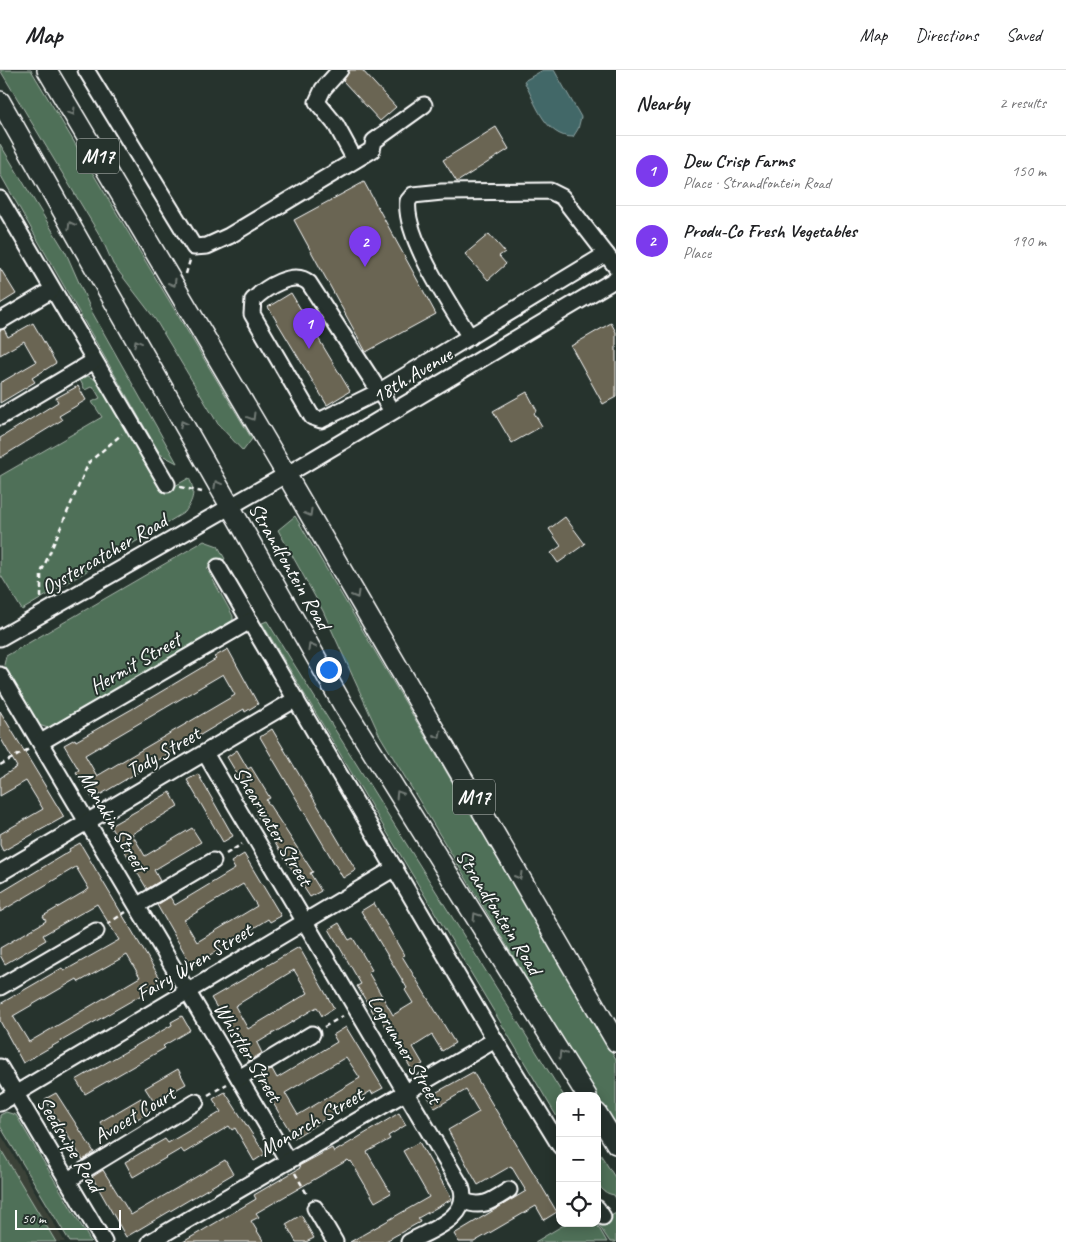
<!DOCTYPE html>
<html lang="en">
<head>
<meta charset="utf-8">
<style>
	:root { --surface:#fff; --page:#f2f2f2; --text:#202124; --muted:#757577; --line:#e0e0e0; --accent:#7c3aed }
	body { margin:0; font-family:Caveat,sans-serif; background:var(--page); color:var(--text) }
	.controls { position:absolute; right:15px; bottom:15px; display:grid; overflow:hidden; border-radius:10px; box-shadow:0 2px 12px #0003 }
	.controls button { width:45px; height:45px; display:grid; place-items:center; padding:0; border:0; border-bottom:1px solid var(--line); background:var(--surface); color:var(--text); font:25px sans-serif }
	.scale { position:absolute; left:15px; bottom:12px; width:106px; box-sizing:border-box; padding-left:5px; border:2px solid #fff; border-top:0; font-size:14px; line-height:18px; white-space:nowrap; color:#fff; -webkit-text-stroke:4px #26332d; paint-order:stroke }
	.you { position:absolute; left:328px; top:599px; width:18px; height:18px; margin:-12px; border:4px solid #fff; border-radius:50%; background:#1a73e8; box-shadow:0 0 0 8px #1a73e833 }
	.badge { display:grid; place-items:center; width:32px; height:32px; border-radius:50%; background:var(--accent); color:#fff; font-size:16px; font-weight:700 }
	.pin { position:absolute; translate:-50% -41px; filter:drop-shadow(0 1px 2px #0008) }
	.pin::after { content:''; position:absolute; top:26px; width:18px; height:15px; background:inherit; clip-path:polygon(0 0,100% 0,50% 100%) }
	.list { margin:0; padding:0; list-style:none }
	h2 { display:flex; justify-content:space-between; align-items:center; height:65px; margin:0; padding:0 20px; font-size:21px }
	h2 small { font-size:16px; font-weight:400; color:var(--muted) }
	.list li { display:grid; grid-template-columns:32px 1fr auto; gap:15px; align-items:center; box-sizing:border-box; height:70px; padding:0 20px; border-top:1px solid var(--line) }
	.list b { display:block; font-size:19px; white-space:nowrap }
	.list p { margin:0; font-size:16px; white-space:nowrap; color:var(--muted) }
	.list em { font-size:16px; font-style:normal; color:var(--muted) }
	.icon { flex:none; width:28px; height:28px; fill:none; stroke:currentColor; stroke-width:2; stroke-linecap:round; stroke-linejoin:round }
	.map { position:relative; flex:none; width:616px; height:1172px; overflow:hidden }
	header { display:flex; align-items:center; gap:30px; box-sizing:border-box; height:70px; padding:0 25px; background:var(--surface); border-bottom:1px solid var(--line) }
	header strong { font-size:24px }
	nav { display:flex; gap:28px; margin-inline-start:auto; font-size:18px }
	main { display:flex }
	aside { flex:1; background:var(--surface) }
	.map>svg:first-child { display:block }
</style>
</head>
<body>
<header>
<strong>Map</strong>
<nav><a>Map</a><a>Directions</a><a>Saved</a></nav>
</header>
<main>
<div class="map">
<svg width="616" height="1172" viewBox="0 0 616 1172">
	<rect width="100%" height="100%" fill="#26332d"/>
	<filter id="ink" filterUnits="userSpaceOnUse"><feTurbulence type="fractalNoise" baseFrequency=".02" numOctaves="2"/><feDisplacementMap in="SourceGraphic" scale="10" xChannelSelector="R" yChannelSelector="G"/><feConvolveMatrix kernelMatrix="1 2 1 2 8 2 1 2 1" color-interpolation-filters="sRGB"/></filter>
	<g filter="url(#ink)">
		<path fill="#3a4238" d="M0 1063 65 1172H0Z"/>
		<g fill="#506f58" stroke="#a8b7ac">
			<path d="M0 0H31L252 369 243 381 218 354 155 249 113 194 102 169Z"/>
			<path d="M0 74 66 183 92 242 177 393 160 384 0 104Z"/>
			<path d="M88 306 100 312 164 422 189 408C196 422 193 430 185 442L22 540 0 504V406L102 347 92 332 100 328 93 316 85 320 80 310Z"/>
			<path d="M295 446 616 989V1057L379 664 323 541 278 460Z"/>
			<path d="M204 471 218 476 225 489 207 499 233 546V550L51 659 39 655 4 595 6 586Z"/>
			<path d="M267 551 564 1026H560V1052L262 553Z"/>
			<path d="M6 1042 16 1045 91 1172H70L0 1056V1045Z"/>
			<path d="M0 1078 56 1172H0Z"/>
			<path d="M597 1079 616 1109V1129L614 1125C591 1121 597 1097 597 1079Z"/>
			<path d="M616 1143V1172H610L598 1154Z"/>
			<path d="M567 1153H596L607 1172H535Z"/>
		</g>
		<path fill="#436767" stroke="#8ea4a4" d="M543 0H554L581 47 578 59 573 67C545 67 535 32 524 11Z"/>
		<g fill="#6a6553" stroke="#fff" fill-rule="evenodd">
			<path d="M350 0H362L396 37 380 51 343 11Z"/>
			<path d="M496 57 509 79 457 112 443 90Z"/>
			<path d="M364 112 436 244 366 282 294 150Z"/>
			<path d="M489 164 505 182 499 186 506 194 488 210 465 184Z"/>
			<path d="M0 198 16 224 0 234Z"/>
			<path d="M291 223 350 321 327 335 268 237Z"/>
			<path d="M33 253 56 293 32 308 35 312 0 333V313L36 292 24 271 0 285V260L4 259 8 267Z"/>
			<path d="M611 253 616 262V327L603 334 571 276Z"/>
			<path d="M78 316 86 330 59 346 62 350 0 388V368L58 332 56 328Z"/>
			<path d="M527 322 537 341 534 343 542 356 512 373 493 341Z"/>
			<path d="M565 447 585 474 558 493 551 483 561 476 549 459Z"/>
			<path d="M228 579 258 634 245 642 244 639 93 729 76 702 79 700 64 675 75 669 76 671 132 639 216 589 214 587ZM223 604 235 625 97 706 85 685Z"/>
			<path d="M0 641 64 747 3 781 0 775V764L43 739 26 711 0 726V708L17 697 0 667Z"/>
			<path d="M272 659 356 800 343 808 260 667Z"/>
			<path d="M237 680 248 699 251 697 270 728 266 730 313 802 310 803 321 821 310 827 256 744 260 742 227 687Z"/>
			<path d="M198 704 233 766 223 772 187 710Z"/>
			<path d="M170 722 178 736 132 764 145 786 192 758 201 772 154 800 160 811 147 819 110 756Z"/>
			<path d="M80 773 164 915 154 921 152 919 23 993 0 951V934L62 898 64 901 119 870 97 834 43 865 46 870 5 894 0 885V878L46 851 43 846 89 819 76 797 0 842V823L70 781 69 779ZM127 885 140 907 29 972 13 946 77 909 79 912Z"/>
			<path d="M244 784 281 846 270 852 268 849 192 896 157 835 170 827 175 835 235 799 231 792ZM243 814 257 836 197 872 184 850Z"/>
			<path d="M374 833 404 885 402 886 455 973 442 981 432 965 413 977 423 994 412 1000 379 945 376 947 357 916 361 914 329 859 339 853 349 870 353 868 372 900 368 902 393 945 413 933 405 920 407 918 361 841Z"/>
			<path d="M299 877 334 938 322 946 317 937 257 973 262 983 249 991 211 928ZM294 900 308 923 248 959 235 936Z"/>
			<path d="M182 946 190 960 163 976 165 978 85 1024 76 1010 172 955 171 952Z"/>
			<path d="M346 957 383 1018 372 1024 371 1021 294 1068 258 1008 272 999 277 1008 337 972 333 965ZM346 987 360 1008 298 1045 285 1023Z"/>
			<path d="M178 999 186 1014 154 1032 145 1018Z"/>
			<path d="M473 1002 557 1142 544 1150 536 1136 474 1172H459L454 1164 526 1121 511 1096 478 1115 470 1101 448 1060 479 1042 466 1020 435 1038 428 1027Z"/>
			<path d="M225 1022 265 1084 254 1091 235 1058 232 1060 229 1056 184 1083 181 1079 133 1107 125 1092 165 1069 168 1073 221 1042 213 1029Z"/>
			<path d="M56 1023 94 1082 83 1090 45 1029Z"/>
			<path d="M141 1028 149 1042 109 1066 100 1052Z"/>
			<path d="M399 1043 406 1055 388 1066 390 1069 367 1082 391 1123 375 1132 351 1091 350 1092 348 1090 256 1143 259 1147 251 1151 264 1172H183L256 1129 254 1125 300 1098 299 1096 332 1078 334 1082Z"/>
			<path d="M419 1072 452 1129 418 1148 420 1152 384 1172H350L429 1127 403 1081Z"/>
			<path d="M225 1090 233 1104 126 1167 92 1107 103 1100 131 1145Z"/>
			<path d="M301 1145 314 1168 306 1172H296L286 1154Z"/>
		</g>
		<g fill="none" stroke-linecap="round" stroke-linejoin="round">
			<g stroke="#fff" stroke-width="19">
				<g id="minor">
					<path d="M86 0 194 177 207 176 229 166 372 80 374 71 424 35"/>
					<path d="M340 0 323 19 317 32 336 55 355 90"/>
					<path d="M0 129 167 414"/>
					<path d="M0 251 52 220"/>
					<path d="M470 267C451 237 403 165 408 131L413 125 442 122 550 121 562 127 616 197"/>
					<path d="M392 341 309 213C294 199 265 218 253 230L252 244 312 347 321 350 380 321 606 184"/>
					<path d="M0 347 94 291"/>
					<path d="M218 497 495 970 560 1076"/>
					<path d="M0 568 303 395 616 209"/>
					<path d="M0 605 288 1091"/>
					<path d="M41 672 250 551"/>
					<path d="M205 683 461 1116C472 1147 432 1159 409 1172"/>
					<path d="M0 803 296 629"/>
					<path d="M138 835 213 791"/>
					<path d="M0 917 96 861"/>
					<path d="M0 997 104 1172"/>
					<path d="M239 1008 312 964"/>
					<path d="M0 1033 395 798"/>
					<path d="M68 1110 196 1032"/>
					<path d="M464 1131C483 1139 493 1130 509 1120"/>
					<path d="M315 1138 335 1172"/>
					<path d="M597 1138 603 1147"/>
					<path d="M150 1172 495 970"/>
				</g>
			</g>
			<g stroke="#fff" stroke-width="22">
				<g id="major">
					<path d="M47 0 286 404 616 972"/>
					<path d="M0 31 343 635 587 1026"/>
					<path d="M597 1043 616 1074"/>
				</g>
			</g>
			<g stroke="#fff" stroke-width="2.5" stroke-dasharray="5 4" stroke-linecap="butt">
				<path d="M186 204 190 190"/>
				<path d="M180 417 202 422"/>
				<path d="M41 528V503L89 392 122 364"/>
				<path d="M0 695 29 679"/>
				<path d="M226 784 242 774"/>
				<path d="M107 854 126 842"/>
				<path d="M324 957 343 946"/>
				<path d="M208 1025 227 1014"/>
				<path d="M295 1103 308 1126"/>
			</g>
			<use href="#minor" stroke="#26332d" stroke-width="15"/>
			<use href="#major" stroke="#26332d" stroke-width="19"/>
		</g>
		<defs><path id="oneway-chevron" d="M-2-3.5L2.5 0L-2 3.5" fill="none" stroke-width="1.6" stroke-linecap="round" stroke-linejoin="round" transform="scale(1.25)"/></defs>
		<g stroke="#727a76">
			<use href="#oneway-chevron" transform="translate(72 42) rotate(59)"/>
			<use href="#oneway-chevron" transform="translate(71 155) rotate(-119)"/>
			<use href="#oneway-chevron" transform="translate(173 213) rotate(60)"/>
			<use href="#oneway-chevron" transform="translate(137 273) rotate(-119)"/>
			<use href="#oneway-chevron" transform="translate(252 347) rotate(59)"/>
			<use href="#oneway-chevron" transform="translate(183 354) rotate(-119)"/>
			<use href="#oneway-chevron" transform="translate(217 414) rotate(-119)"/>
			<use href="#oneway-chevron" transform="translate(309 443) rotate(60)"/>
			<use href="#oneway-chevron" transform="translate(356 525) rotate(60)"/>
			<use href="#oneway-chevron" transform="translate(311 577) rotate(-120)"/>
			<use href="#oneway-chevron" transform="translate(438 665) rotate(60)"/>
			<use href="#oneway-chevron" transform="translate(399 724) rotate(-122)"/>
			<use href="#oneway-chevron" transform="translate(519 806) rotate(60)"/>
			<use href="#oneway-chevron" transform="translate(476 846) rotate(-122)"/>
			<use href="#oneway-chevron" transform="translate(562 984) rotate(-122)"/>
		</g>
	</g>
	<g text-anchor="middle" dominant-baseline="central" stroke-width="4" stroke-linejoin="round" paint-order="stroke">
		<g fill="#26332d" stroke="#bec2c0" stroke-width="1">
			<rect x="77" y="68.5" width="42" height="35" rx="4"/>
			<rect x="453" y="709.5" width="42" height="35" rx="4"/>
		</g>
		<g font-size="20" font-weight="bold" fill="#fff">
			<text x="98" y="86">M17</text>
			<text x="474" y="727">M17</text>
		</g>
		<g font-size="21" fill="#fff" stroke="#26332d">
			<text transform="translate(412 305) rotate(-31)">18th Avenue</text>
			<text transform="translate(104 484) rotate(-30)">Oystercatcher Road</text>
			<text transform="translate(290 496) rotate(60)">Strandfontein Road</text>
			<text transform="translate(135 593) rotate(-30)">Hermit Street</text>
			<text transform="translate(163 682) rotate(-30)">Tody Street</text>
			<text transform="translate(113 751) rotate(59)">Manakin Street</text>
			<text transform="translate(273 756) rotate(59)">Shearwater Street</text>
			<text transform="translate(499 842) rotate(58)">Strandfontein Road</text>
			<text transform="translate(194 892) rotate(-31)">Fairy Wren Street</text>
			<text transform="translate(405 979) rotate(59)">Logrunner Street</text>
			<text transform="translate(248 982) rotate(59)">Whistler Street</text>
			<text transform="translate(134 1045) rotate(-31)">Avocet Court</text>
			<text transform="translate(311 1052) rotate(-30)">Monarch Street</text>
			<text transform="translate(70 1074) rotate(59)">Seedsnipe Road</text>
		</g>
	</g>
</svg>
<div class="controls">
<button>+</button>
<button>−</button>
<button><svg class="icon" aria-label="locate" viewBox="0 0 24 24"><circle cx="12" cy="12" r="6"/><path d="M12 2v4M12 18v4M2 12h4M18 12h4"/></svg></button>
</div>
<div class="scale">50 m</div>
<div class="you"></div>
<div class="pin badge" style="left:309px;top:279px">1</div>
<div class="pin badge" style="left:365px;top:197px">2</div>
</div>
<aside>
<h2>Nearby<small>2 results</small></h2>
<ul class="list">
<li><span class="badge">1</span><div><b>Dew Crisp Farms</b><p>Place · Strandfontein Road</p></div><em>150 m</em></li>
<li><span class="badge">2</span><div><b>Produ-Co Fresh Vegetables</b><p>Place</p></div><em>190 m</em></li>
</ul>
</aside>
</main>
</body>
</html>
